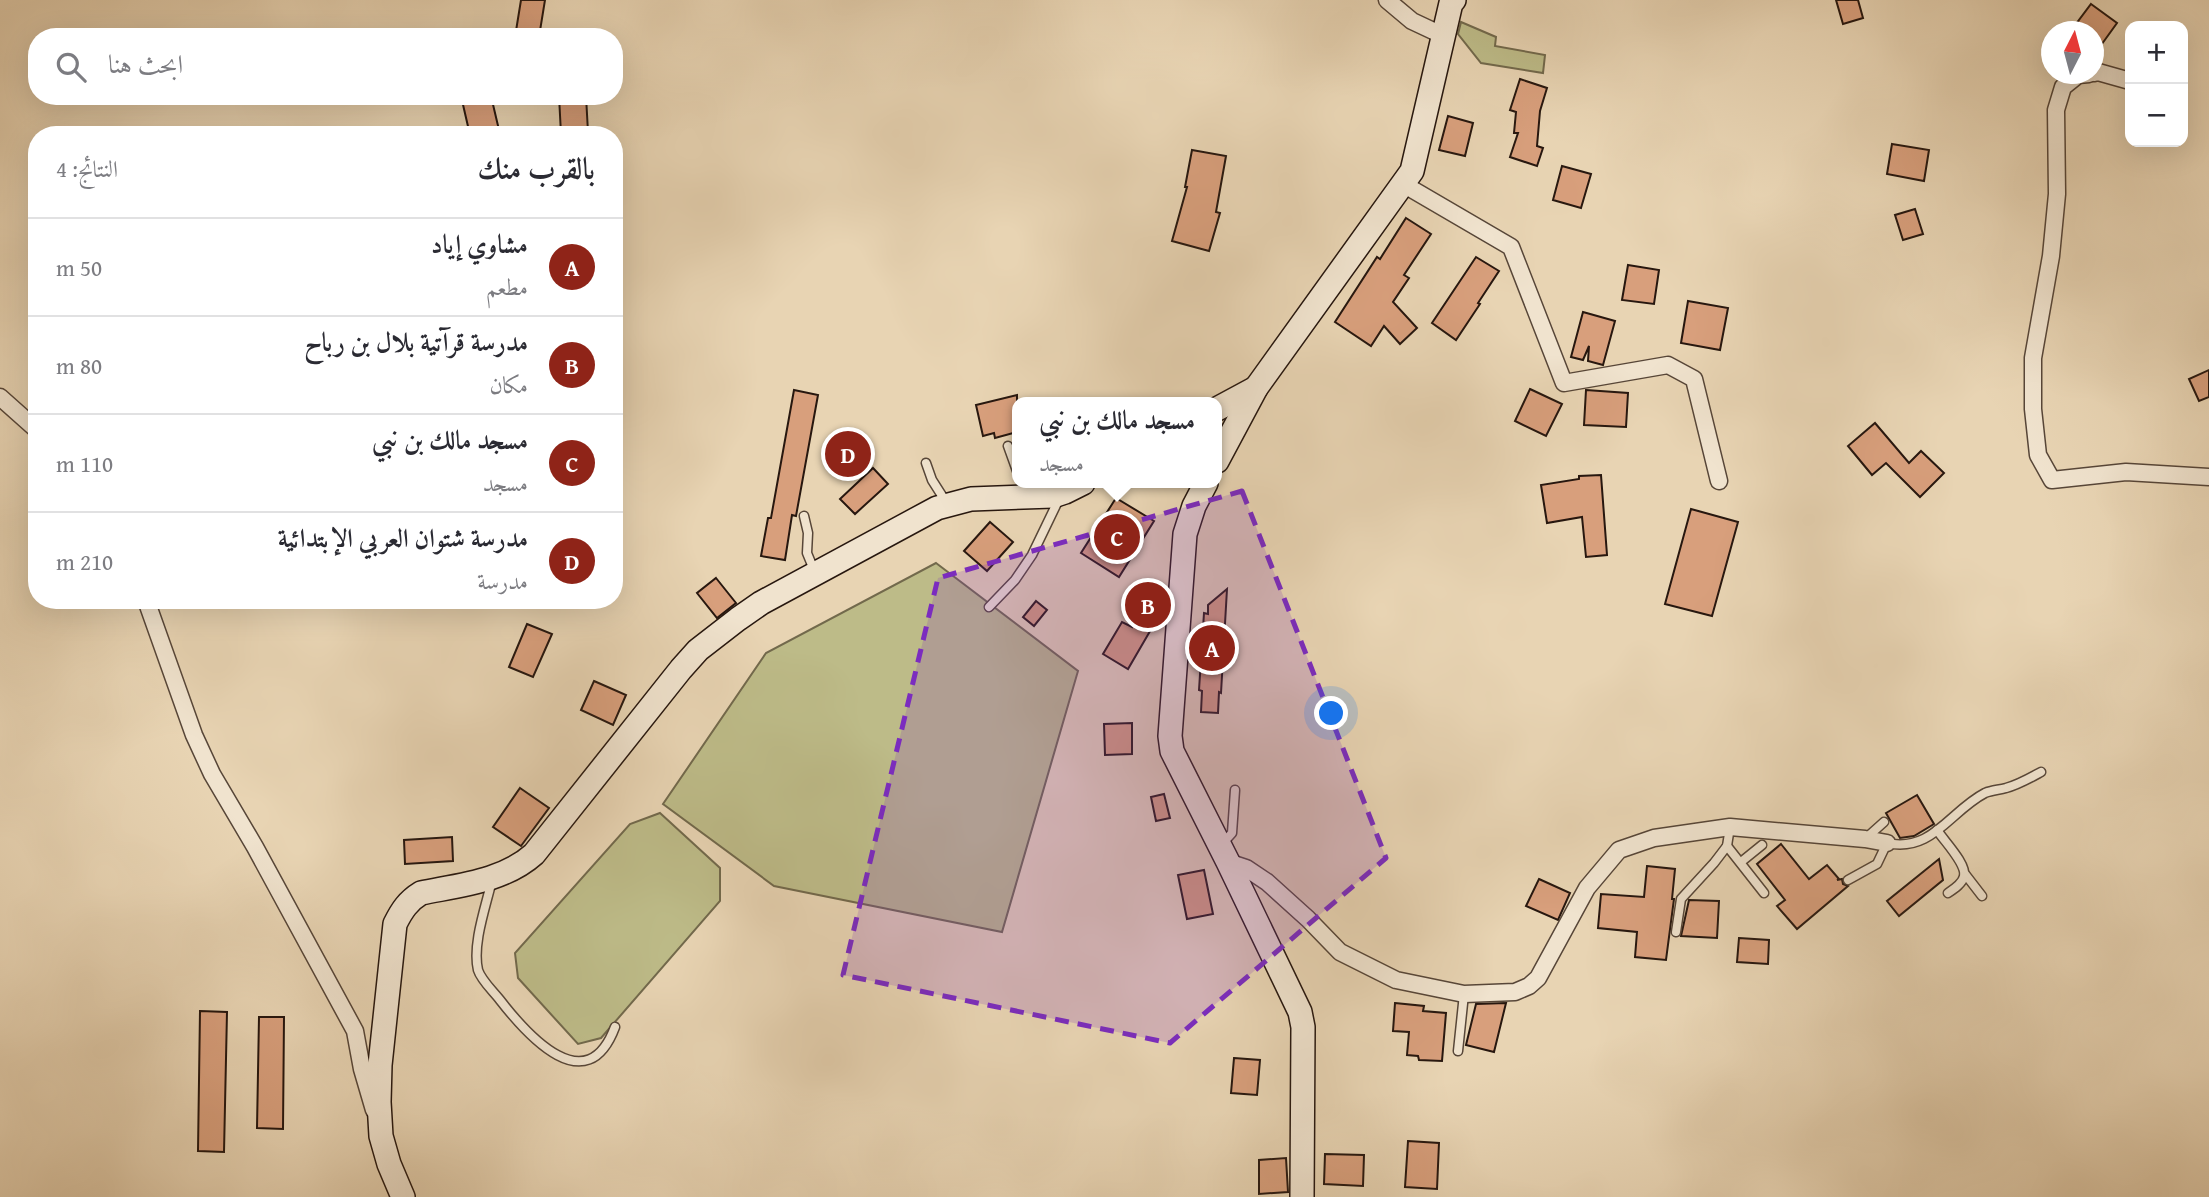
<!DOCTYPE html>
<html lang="ar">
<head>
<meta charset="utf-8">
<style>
	:root { --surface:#fff; --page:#f7f7f7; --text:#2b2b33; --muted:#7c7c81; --line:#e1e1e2; --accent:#8f2418 }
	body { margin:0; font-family:"Gentium Book Plus",Amiri,serif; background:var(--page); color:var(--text); direction:rtl }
	.controls { position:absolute; right:21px; top:21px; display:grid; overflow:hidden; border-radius:14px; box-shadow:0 7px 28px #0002 }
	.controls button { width:63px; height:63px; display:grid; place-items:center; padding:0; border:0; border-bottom:2px solid var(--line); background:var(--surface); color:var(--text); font:35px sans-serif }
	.compass { position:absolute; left:2041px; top:21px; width:63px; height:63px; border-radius:50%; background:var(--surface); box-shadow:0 7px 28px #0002; rotate:6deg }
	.you { position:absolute; left:1332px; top:714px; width:24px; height:24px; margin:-18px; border:5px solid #fff; border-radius:50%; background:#1a73e8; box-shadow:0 0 0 10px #1a73e833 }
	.badge { display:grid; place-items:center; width:46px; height:46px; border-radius:50%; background:var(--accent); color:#fff; font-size:23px; font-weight:700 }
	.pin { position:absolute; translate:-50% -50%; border:4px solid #fff; box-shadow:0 2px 7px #0006 }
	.popup { position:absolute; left:1012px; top:397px; width:210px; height:91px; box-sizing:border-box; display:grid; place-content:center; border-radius:14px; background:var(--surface); filter:drop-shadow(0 2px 5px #0005); font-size:23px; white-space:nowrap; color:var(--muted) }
	.popup b { font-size:26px; color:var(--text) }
	.popup::after { content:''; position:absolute; left:50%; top:100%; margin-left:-14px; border:14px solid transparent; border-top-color:var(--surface) }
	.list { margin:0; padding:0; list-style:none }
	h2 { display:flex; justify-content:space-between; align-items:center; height:91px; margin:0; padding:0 28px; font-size:30px }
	h2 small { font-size:23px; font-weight:400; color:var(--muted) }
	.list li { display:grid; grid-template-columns:46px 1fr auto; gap:21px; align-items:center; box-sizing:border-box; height:98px; padding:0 28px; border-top:2px solid var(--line) }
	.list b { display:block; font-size:26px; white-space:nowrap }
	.list p { margin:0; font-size:23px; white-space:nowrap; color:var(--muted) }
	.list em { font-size:23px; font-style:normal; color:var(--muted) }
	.icon { flex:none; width:38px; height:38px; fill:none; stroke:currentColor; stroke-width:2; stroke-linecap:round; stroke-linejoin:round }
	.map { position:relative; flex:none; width:2209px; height:1197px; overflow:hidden; direction:ltr }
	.search { position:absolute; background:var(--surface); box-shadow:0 7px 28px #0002; left:28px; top:28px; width:595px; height:77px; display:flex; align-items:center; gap:18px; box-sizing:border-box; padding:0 24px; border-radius:28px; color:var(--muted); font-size:26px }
	.panel { position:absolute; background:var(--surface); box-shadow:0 7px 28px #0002; left:28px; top:126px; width:595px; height:483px; border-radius:28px; direction:rtl }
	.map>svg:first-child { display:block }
</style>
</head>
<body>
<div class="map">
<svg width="2209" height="1197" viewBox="0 0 2209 1197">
	<rect width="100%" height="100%" fill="#e8d4b3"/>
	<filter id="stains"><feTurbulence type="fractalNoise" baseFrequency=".00286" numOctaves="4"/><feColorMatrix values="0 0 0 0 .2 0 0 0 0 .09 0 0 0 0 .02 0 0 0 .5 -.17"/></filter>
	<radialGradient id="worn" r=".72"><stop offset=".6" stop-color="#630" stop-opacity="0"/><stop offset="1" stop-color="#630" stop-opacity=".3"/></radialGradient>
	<g fill="#bdbb88" stroke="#72694c" stroke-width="2">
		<path d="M1461 22 1496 37 1495 46 1545 55 1543 73 1481 63 1458 34Z"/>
		<path d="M936 563 1078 671 1002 932 774 886 663 804 766 653Z"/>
		<path d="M660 813 720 868V901L601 1038 578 1044 518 978 515 953 630 824Z"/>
	</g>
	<g fill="#d89f7c" stroke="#27170f" stroke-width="2">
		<path d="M521 0H545L539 37H515Z"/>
		<path d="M1836 0H1858L1863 18 1843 24Z"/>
		<path d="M2091 4 2117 23 2094 55V32H2070Z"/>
		<path d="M1520 79 1547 88 1540 111 1537 146 1543 148 1537 166 1510 157 1518 133H1514L1516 112 1510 110Z"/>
		<path d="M461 96H491L499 130 470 135Z"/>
		<path d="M559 96H586L588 132 561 134Z"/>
		<path d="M1448 116 1473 123 1465 156 1439 150Z"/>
		<path d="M1892 144 1929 150 1924 181 1887 174Z"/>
		<path d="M1192 150 1226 156 1216 212 1220 213 1209 251 1172 241 1187 187H1185Z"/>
		<path d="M1562 166 1591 174 1581 208 1553 200Z"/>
		<path d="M1915 209 1923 234 1903 240 1895 215Z"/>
		<path d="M1406 218 1431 234 1404 275 1409 278 1393 302 1417 328 1400 344 1384 326 1371 346 1335 322 1377 257 1380 259Z"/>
		<path d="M1476 257 1499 271 1478 303 1480 304 1456 340 1432 323Z"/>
		<path d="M1628 265 1659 270 1654 304 1622 300Z"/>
		<path d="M1688 301 1728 308 1720 350 1681 343Z"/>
		<path d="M1583 312 1615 321 1603 365 1588 361 1589 346 1583 360 1571 357Z"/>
		<path d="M2209 370V397L2199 401 2189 379Z"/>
		<path d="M1530 389 1562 404 1546 436 1515 421Z"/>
		<path d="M794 390 818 395 796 516 792 515 785 560 761 556 768 518H771Z"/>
		<path d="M1586 390 1628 393 1626 427 1584 425Z"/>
		<path d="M1017 395V432L995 438 994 433 983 436 976 405Z"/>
		<path d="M1875 423 1909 463 1921 451 1944 473 1920 497 1886 463 1872 475 1848 446Z"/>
		<path d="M873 468 888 484 855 514 840 499Z"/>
		<path d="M1601 475 1607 555 1586 557 1582 517 1547 523 1541 485 1579 479V476Z"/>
		<path d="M1116 498 1154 521 1119 577 1081 553Z"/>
		<path d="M1691 509 1738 522 1712 616 1665 604Z"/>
		<path d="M990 522 1013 542 987 571 964 551Z"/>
		<path d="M716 578 736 603 717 618 697 593Z"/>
		<path d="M1137 584 1164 587 1159 626H1153L1128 669 1103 654 1122 622 1132 627Z"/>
		<path d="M1227 589 1221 693 1219 692 1218 713 1201 712 1202 691 1199 690 1204 613 1208 614V605Z"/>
		<path d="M1036 601 1047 610 1034 626 1023 617Z"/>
		<path d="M527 624 552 634 533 677 509 667Z"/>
		<path d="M594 681 626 695 613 725 581 710Z"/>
		<path d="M1132 723V754L1105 755 1104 724Z"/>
		<path d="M520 788 549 808 521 846 493 827Z"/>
		<path d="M1164 794 1170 818 1156 821 1151 797Z"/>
		<path d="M1917 795 1934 824 1914 836 1900 838 1886 813Z"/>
		<path d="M452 837 453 861 405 864 404 840Z"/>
		<path d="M1781 844 1809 879 1827 865 1839 879 1837 880 1842 879 1843 884 1848 886 1797 929 1777 906 1785 900 1757 864Z"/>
		<path d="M1939 859 1943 880 1899 916 1887 901Z"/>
		<path d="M1647 866 1675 869 1672 899H1674L1666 960 1635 957 1637 932 1598 928 1601 894 1644 897Z"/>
		<path d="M1204 870 1213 914 1187 919 1178 875Z"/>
		<path d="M1539 879 1570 893 1558 920 1526 906Z"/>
		<path d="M1689 900 1719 901 1717 938 1681 936Z"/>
		<path d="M1739 938 1769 940 1768 964 1737 962Z"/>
		<path d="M1395 1003 1424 1006 1423 1011 1446 1013 1442 1061 1419 1060 1418 1056 1407 1055 1409 1032 1393 1031Z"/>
		<path d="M1506 1003 1494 1052 1466 1045 1476 1004Z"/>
		<path d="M200 1011 227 1012 224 1152 198 1151Z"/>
		<path d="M259 1017H284L283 1129 257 1128Z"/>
		<path d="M1234 1058 1260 1060 1257 1095 1231 1093Z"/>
		<path d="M1408 1141 1439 1143 1437 1189 1405 1187Z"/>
		<path d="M1325 1154 1364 1155 1363 1186 1324 1184Z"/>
		<path d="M1286 1158 1288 1192 1259 1194V1160Z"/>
	</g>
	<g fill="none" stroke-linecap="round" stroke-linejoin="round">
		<g stroke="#574638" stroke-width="11">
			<g id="lane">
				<path d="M1008 446 1017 471"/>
				<path d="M926 463 932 480 946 502"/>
				<path d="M804 516 808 533 807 553 814 570"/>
				<path d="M989 607 1015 580 1032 555 1059 499"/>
				<path d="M1937 830C1944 841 1967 864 1964 876 1963 883 1954 889 1948 893"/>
				<path d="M1865 839 1884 822"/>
				<path d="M1222 844 1232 833 1235 790"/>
				<path d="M1727 846 1764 893"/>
				<path d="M1741 862 1762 845"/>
				<path d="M1965 874 1982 896"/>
				<path d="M492 880C486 906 472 944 478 970 481 980 493 991 500 1000 528 1036 587 1102 615 1027"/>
				<path d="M1848 880 1877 864 1887 843C1932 853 1950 811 1985 793 1992 790 1999 790 2006 788 2018 785 2030 778 2041 772"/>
				<path d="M1676 932 1681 899 1714 863 1727 846 1730 827"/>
				<path d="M1458 1051 1464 994"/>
			</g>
		</g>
		<g stroke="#574638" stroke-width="19">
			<g id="street">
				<path d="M1387 0 1412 21 1444 36"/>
				<path d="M2094 73 2098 72 2130 81"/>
				<path d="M2089 74 2078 75 2063 87 2056 110 2057 194 2051 256 2033 358V409L2038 455 2052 480 2126 472 2209 477"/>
				<path d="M1403 184 1511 247 1564 383 1668 365 1694 379 1719 481"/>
				<path d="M0 397 37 430"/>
				<path d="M146 600 194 735 212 774 255 847 355 1031 362 1069 374 1110"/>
				<path d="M1228 862 1246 868 1267 882 1308 919 1340 952 1396 980 1464 994 1515 992 1529 986 1538 978 1587 888 1619 850 1654 838 1730 827 1865 839 1887 843"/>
			</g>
		</g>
		<g stroke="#27170f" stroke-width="26">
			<g id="secondary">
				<path d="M1217 409 1256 388"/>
				<path d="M1217 461 1256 388 1412 171 1451 3 1454 0"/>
				<path d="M1206 483 1194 506 1185 534 1170 736 1172 751 1228 862 1300 1012 1303 1027 1302 1197"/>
				<path d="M403 1197 389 1164 381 1136 379 1102 380 1065 395 924C402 910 408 901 421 893 460 885 504 881 534 854L681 669 698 650 738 619 761 603 937 508 971 499 1053 496 1065 492 1083 483"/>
			</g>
		</g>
		<use href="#lane" stroke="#f0e3ce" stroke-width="8"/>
		<use href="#street" stroke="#f0e3ce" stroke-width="16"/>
		<use href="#secondary" stroke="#f0e3ce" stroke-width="23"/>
	</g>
	<path fill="#7b2cbf" fill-opacity="0.2" stroke="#7b2cbf" stroke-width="5" stroke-dasharray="14 9" stroke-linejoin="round" d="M1242 491 1386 858 1170 1043 843 975 938 578Z"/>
	<rect width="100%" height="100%" filter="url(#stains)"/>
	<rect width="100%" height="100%" fill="url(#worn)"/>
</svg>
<div class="controls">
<button>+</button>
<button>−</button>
</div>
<svg class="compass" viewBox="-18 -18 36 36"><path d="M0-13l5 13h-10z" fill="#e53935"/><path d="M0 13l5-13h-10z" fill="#7c7c81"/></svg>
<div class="you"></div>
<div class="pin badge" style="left:1212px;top:648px">A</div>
<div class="pin badge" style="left:1148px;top:605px">B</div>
<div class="pin badge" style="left:1117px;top:537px">C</div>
<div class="popup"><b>مسجد مالك بن نبي</b>مسجد</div>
<div class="pin badge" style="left:848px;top:454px">D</div>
<div class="search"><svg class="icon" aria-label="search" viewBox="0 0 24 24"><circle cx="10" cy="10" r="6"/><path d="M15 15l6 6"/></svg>ابحث هنا</div>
<section class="panel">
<h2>بالقرب منك<small>النتائج: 4</small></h2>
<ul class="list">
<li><span class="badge">A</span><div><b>مشاوي إياد</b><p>مطعم</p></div><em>50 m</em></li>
<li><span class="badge">B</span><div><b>مدرسة قرآتية بلال بن رباح</b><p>مكان</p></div><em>80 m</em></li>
<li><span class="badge">C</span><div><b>مسجد مالك بن نبي</b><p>مسجد</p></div><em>110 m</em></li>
<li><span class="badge">D</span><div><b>مدرسة شتوان العربي الإبتدائية</b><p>مدرسة</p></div><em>210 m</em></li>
</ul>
</section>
</div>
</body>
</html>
